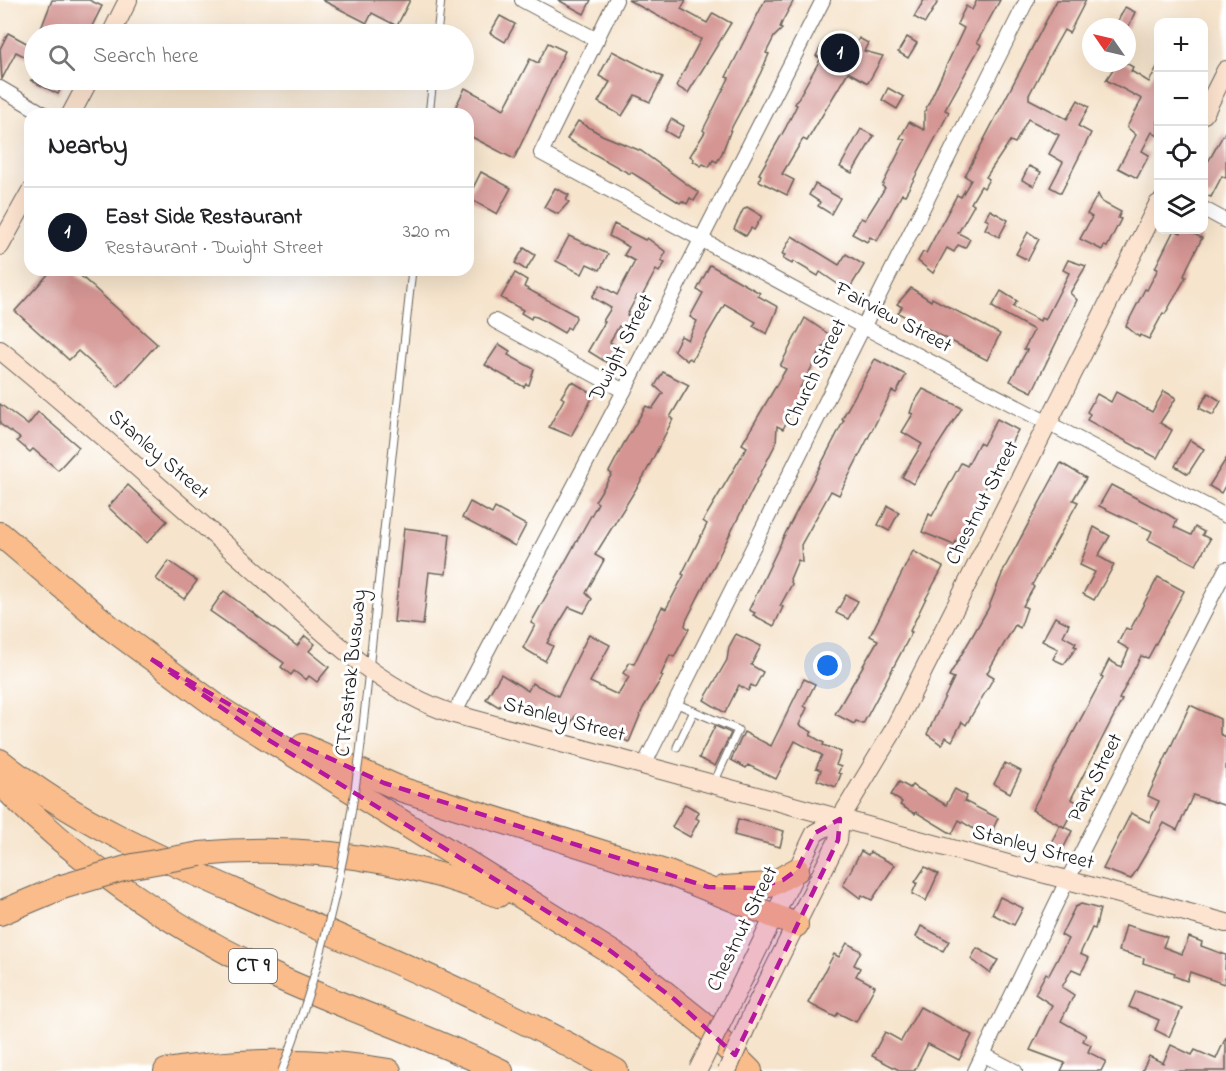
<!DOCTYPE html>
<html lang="en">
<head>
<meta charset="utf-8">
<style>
	:root { --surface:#fff; --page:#f2f2f2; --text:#202124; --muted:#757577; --line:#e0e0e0; --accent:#111827 }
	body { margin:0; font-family:"Indie Flower",sans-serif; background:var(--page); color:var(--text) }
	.controls { position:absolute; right:18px; top:18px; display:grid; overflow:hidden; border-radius:12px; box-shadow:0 6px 24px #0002 }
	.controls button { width:54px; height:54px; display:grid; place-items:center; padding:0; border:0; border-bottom:2px solid var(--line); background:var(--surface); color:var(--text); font:30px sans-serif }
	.compass { position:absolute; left:1082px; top:18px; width:54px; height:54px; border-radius:50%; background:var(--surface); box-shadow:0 6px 24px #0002; rotate:304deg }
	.you { position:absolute; left:828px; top:666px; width:21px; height:21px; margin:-15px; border:4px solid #fff; border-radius:50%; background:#1a73e8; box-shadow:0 0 0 9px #1a73e833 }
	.badge { display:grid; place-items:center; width:39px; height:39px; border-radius:50%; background:var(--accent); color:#fff; font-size:20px; font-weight:700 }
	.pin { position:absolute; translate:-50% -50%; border:3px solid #fff; box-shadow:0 2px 6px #0006 }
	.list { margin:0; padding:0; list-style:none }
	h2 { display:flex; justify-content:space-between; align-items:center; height:78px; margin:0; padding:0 24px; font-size:26px }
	h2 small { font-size:20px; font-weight:400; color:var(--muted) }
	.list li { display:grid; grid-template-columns:39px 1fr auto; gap:18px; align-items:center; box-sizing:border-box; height:90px; padding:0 24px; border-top:2px solid var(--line) }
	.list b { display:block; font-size:22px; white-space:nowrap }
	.list p { margin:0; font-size:20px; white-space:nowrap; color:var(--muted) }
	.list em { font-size:20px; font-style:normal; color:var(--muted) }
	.icon { flex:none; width:33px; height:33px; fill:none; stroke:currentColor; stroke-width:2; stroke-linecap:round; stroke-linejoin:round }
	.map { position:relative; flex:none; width:1226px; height:1071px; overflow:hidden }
	.search { position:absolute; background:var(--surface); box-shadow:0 6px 24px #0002; left:24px; top:24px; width:450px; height:66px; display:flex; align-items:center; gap:15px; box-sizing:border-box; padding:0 21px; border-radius:33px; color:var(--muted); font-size:22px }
	.panel { position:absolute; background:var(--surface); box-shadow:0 6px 24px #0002; left:24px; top:108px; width:450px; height:168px; border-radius:18px }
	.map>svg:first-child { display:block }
</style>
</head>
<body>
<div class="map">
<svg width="1226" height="1071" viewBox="0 0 1226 1071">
	<rect width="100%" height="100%" fill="#fff"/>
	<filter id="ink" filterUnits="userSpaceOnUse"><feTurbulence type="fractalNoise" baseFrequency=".0167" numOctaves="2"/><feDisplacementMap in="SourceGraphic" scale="12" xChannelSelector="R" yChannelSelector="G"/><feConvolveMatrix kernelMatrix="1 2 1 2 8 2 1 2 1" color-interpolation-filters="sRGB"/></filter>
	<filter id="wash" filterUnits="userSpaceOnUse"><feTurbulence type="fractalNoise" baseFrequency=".008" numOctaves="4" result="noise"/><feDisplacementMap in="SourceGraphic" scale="24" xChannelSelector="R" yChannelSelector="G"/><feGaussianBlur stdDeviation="1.35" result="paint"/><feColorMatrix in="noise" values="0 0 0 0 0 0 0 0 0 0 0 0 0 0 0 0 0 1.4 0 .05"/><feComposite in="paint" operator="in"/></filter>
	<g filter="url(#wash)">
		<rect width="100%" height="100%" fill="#f6e4cc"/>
		<g id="blocks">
			<g fill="#d49593">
				<path d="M52 0H89L102 6 88 34H39Z"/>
				<path d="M322 0H410L397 26 372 13 367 23Z"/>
				<path d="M558 0H591L584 14Z"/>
				<path d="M628 0H686L681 9 707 23 713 13 731 23 688 93 676 86 701 39Z"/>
				<path d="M765 0H794L783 20 780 27 782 29 774 37 766 53 769 54 760 74 732 127 722 153 717 162 713 160 709 167 703 164 701 166 693 161 694 159 690 156 705 132 703 130 729 78 726 77Z"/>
				<path d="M924 0H939L925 23 914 17Z"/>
				<path d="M977 0H1000L977 42 981 45 945 110 949 112 913 181 905 195 902 194 877 241 870 237 867 242 852 234 861 218 865 220 885 188 882 186 905 140 900 138 909 122 924 130V113L964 28 957 24 966 6 972 10Z"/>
				<path d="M1057 0H1086L1069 33 1064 30 1051 53 1029 95V99L1067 119 1078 100 1089 107 1078 126 1091 133 1061 193 1050 187 1063 162 1049 154 1059 135 1028 119 1015 143 1010 141 986 177 989 179 984 188 981 186 971 203 974 205 958 233 970 239 965 248 958 245 954 252 947 248 933 273 918 261 923 252 926 253 957 195 961 197 971 180 965 176Z"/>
				<path d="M1125 7 1135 12 1128 28 1117 23Z"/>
				<path d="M500 16 515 24 505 42 490 33Z"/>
				<path d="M8 33 34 47V61L16 52 2 79 0 49Z"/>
				<path d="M907 37 917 43 908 58 898 52Z"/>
				<path d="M830 38 853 50 859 38 868 43 864 51 883 56 868 83 848 72 807 141 803 139 782 174 794 180 787 195 759 181 761 175 759 174 785 129 797 105 795 104 821 58 816 56 824 41 828 43Z"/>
				<path d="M548 43 565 51 514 159 468 135V114H452L465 88 504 109 530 59 538 63Z"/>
				<path d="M612 51 663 77 650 102 635 95 622 116 598 102 610 82 599 76Z"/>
				<path d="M1117 63H1126L1133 67 1131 71 1149 82 1158 65V136L1152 132 1142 151 1149 155 1137 178 1118 168 1136 135 1127 127 1142 99 1106 80Z"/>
				<path d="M30 80H65L58 94Z"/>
				<path d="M888 88 904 97 897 109 882 100Z"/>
				<path d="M671 119 684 126 677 138 665 131Z"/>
				<path d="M578 121 602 135 641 151 699 193 694 201 690 198 687 204 682 201 680 203 631 172 630 174 567 139Z"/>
				<path d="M861 129 874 136 852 173 840 167Z"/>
				<path d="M1226 130V178L1222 176 1211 197 1203 194V171Z"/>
				<path d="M1029 166 1041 172 1034 186 1022 180Z"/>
				<path d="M481 172 511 188 497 214 468 198Z"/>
				<path d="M815 184 840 198 831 214 818 206 820 202 809 195Z"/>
				<path d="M555 188 569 195 566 200 569 202 558 214 544 207Z"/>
				<path d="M1098 194 1102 202 1121 212 1118 218 1121 219 1107 247 1104 246 1102 250 1080 239 1092 217 1087 214Z"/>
				<path d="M747 207 762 216 754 230 751 228 746 236 734 229 743 210Z"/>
				<path d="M990 210 1008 220 999 237 985 229 989 221 985 219Z"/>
				<path d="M614 224 645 240 647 238 666 252 661 261 665 263 659 272 656 270 641 298 637 296 627 315 632 318 626 330 619 326 610 342 619 348 609 364 588 351 605 322 603 321 611 308 592 297 600 285 617 295 635 261 624 255 629 247 609 236Z"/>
				<path d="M1174 230 1181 233 1182 230 1190 232 1202 238 1187 268 1184 276 1186 277 1165 314 1163 313 1149 339 1140 335 1139 337 1126 326 1145 289 1147 290 1158 269 1155 268Z"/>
				<path d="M1028 232 1039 239 1028 260 1016 254Z"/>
				<path d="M569 236 608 254 600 270 587 264 582 274 556 261Z"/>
				<path d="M792 236 839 265 846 254 864 265 848 291 820 272 818 276 793 261 792 264 783 259 785 255 782 254Z"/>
				<path d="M524 248 535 255 526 270 515 263Z"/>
				<path d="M1068 260 1086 266 1070 293 1077 300 1032 392 1010 381 1027 350 1024 349 1034 330 992 307 1001 291 1017 301 1013 307 1040 321 1041 318 1045 320 1069 273 1063 270Z"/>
				<path d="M710 265 760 293 758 296 778 307 767 334 753 326 756 322 725 304 692 360 689 358 687 361 674 350 681 336 688 340 697 321 690 317 703 293 697 290Z"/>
				<path d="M52 270H74L157 344 118 387 78 351 69 360 15 311Z"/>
				<path d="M515 273 527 280 524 287 575 315 576 318 570 329 567 327 564 333 537 317 532 316 531 319 521 313 523 310 501 298Z"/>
				<path d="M911 288 931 301 932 298 1000 334 987 360 898 313 902 307 897 304Z"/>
				<path d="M805 318 830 335 800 388 803 390 783 429 777 426 776 443 686 621 685 626 689 629 674 657 670 655 661 675 663 676 643 708 629 742 599 730 601 727 576 715 569 726 553 719 555 715 537 707 532 714 504 699 499 707 486 699 501 674 528 691 532 683 558 696 589 634 610 645 590 682 618 695 629 677 623 673 630 662 634 664 662 607 666 609 684 575 682 574 707 524 703 521 747 447 742 444 786 369 780 366Z"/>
				<path d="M499 344 510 351 508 355 534 369 529 385 526 384 524 387 485 365Z"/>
				<path d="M875 359 906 375 896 393 892 391 839 495 831 491 801 545 802 562 798 560 790 579 792 584 780 606 783 607 774 626 753 615 755 613 749 610 785 534 844 420 842 419Z"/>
				<path d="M663 372 689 385 670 417 673 419 644 476 595 555 604 560 586 593 592 599 584 613 569 607 547 643 553 646 545 661 523 648 535 625 531 623 598 503 595 501 612 474 609 472 623 445 646 406 652 409 663 393 655 386Z"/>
				<path d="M573 382 594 395 571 436 549 427 564 399 561 397 570 383Z"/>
				<path d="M923 389 962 408 913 484 902 477 922 444 902 432 913 414 910 413 913 404Z"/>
				<path d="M1164 391 1176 398 1160 423 1172 430 1157 458 1087 420 1090 414 1087 412 1097 394 1111 402 1116 392 1152 412Z"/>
				<path d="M1208 393 1221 401 1213 415 1199 408Z"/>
				<path d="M0 404 28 425 38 412 79 447 58 470 33 449 30 452 17 441 20 438 0 424Z"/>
				<path d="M997 419 1018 430 1007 450 1004 449 991 478 954 545 922 532 929 514 932 516 961 463 967 466 979 443 983 445Z"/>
				<path d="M1190 440 1204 449 1188 474 1175 466Z"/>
				<path d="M1226 459V484L1221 493 1209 486Z"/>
				<path d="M1061 463 1086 478 1073 500 1078 502 1032 585 1034 587 1023 606 1027 608 1020 628 1015 625 987 673 994 677 986 691 966 725 962 722 952 741 946 737 942 745 927 734 954 678 949 676 988 609 1004 569Z"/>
				<path d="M128 485 167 521 147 543 108 507Z"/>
				<path d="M1111 485 1169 515 1177 520 1174 527 1191 535 1195 527 1204 532 1202 535 1210 539 1196 565 1148 540 1152 531 1099 506Z"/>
				<path d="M470 502 492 514 495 508 526 525 515 546 462 518Z"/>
				<path d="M888 506 899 512 889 531 878 525Z"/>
				<path d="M1094 527 1110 536 1098 556 1114 565 1094 600 1083 594 1095 572 1080 565Z"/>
				<path d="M404 528 450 534 446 574 429 572 423 625 394 622Z"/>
				<path d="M913 551 943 567 925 600 910 631 912 632 863 724 856 721 854 724 835 714 878 640 870 636Z"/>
				<path d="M169 561 197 581 184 599 156 579Z"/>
				<path d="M1158 577 1184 591 1148 658 1141 656 1119 699 1122 700 1071 799 1077 802 1064 827 1032 810 1103 677 1101 676 1109 660 1121 667 1129 649 1118 643 1126 628 1130 630Z"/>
				<path d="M224 591 297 646 305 636 315 644 309 651 329 667 317 682 309 676 306 680 294 671 291 675 281 667 284 663 210 611Z"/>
				<path d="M846 595 858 601 848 619 836 613Z"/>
				<path d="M1055 617 1069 624 1063 636 1076 643 1074 646 1077 647 1064 664 1053 659 1058 649 1042 641Z"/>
				<path d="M736 634 761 646 751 665 763 672 755 687 751 685 748 691 739 685 725 713 704 700 727 660 729 647Z"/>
				<path d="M804 679 815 684 804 706 807 708 799 725 812 732 810 735 824 743 823 745 841 752 836 765 841 767 838 773 841 774 836 787 817 780 821 770 816 768 822 755 795 741 776 779 748 765 746 768 731 760 744 732 771 746Z"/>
				<path d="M1190 705 1220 719V734L1226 737V806L1193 795 1177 830 1164 823 1131 879 1103 869 1131 813 1149 822 1159 801 1148 796Z"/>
				<path d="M715 726 731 733 715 766 699 758Z"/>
				<path d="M1005 763 1021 771 1010 793 994 784Z"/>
				<path d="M899 782 910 788 912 785 946 805 955 789 967 796 964 801 998 818 989 838 959 820 952 834 916 812 915 814 900 805 902 802 891 795Z"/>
				<path d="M685 804 699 812 696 818 699 820 690 837 672 827Z"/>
				<path d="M738 819 784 831 780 847 734 835Z"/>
				<path d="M1060 825 1072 831 1059 857 1047 851Z"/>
				<path d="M861 851 868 855 870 852 895 865 872 900 862 895 860 898 843 885Z"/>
				<path d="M925 867 938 874 926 901 912 894 917 883 915 882Z"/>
				<path d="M1000 897 1023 908 1014 925 992 914Z"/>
				<path d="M1081 904 1100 909 1095 929 1092 928 1080 954 1089 958 1081 973 1072 969 1062 987 1074 995 1061 1021 1086 1035 1083 1041 1091 1045 1088 1052 1106 1061 1101 1071H1061L1065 1063 1030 1050 1052 1005 1035 994 1046 973 1049 975 1068 939 1061 935 1075 907Z"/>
				<path d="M1126 925 1167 937 1163 947 1182 954 1189 937 1202 942 1201 946 1226 955 1224 984 1190 972 1187 981 1174 976 1175 973 1143 963 1144 958 1119 951Z"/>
				<path d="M921 926 949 941 943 951 916 937Z"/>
				<path d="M847 943 861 951 854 965 860 968 856 976 875 986 856 1022 838 1013 835 1017 808 1003 834 954 839 957Z"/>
				<path d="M977 948 998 960 990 973 971 959Z"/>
				<path d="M1136 991 1182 1008 1169 1037 1155 1030 1159 1020 1129 1007Z"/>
				<path d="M920 1007 972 1035 959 1060 928 1044 914 1071H901L872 1056 885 1032 901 1041Z"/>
				<path d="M1226 1037V1071H1142L1149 1056 1163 1063 1171 1045 1192 1055 1195 1050 1216 1059Z"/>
			</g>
		</g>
	</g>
	<g filter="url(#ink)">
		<use href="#blocks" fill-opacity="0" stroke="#68625a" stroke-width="1.5"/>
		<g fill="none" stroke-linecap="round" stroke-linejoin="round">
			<g stroke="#68625a" stroke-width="9">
				<g id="lane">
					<path d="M437 34 441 0"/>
					<path d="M429 114 433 80"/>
					<path d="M675 703 738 730 714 783"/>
					<path d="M361 744 412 270"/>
					<path d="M677 747 694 711"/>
				</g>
			</g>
			<g stroke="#68625a" stroke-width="16">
				<g id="street">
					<path d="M522 0 597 40"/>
					<path d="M616 0 541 153 862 326 1226 516"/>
					<path d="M0 88 44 114"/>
					<path d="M1204 209 1226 221"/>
					<path d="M495 321 624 391"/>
					<path d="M454 714 624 391 823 0"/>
					<path d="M644 765 1027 0"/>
					<path d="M984 1055 1015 1071"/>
					<path d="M975 1071 1067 881 1226 569"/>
				</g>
			</g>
			<g stroke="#68625a" stroke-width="20">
				<g id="secondary">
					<path d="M111 34 128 0"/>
					<path d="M71 114 89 80"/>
					<path d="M1204 114 1226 70"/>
					<path d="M0 246 30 192"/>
					<path d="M0 350C86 420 168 495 252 568 314 622 373 688 454 714L1226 923"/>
					<path d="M738 990 815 833 840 819"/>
					<path d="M755 1007 838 840 840 819 892 733 1158 204"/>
				</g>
			</g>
			<g stroke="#68625a" stroke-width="26">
				<g id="highway">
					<path d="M0 534 112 629 222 710 622 959 701 1022 750 1071"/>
					<path d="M303 746 403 790 671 874 796 925"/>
					<path d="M0 761C80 826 174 864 267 905 385 957 504 1007 616 1071"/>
					<path d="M0 783C77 862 171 927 271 974 346 1009 426 1035 501 1071"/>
					<path d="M200 854C303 844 401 857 498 895"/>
					<path d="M724 888 770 885 797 870"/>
					<path d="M0 913 62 887"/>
					<path d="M166 1071C241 1059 313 1058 389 1071"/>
				</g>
			</g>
			<use href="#lane" stroke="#fff" stroke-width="7"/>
			<use href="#street" stroke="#fff" stroke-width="14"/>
			<use href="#secondary" stroke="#fde4d0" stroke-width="18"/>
			<use href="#highway" stroke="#f9bc8a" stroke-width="24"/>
			<g stroke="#68625a" stroke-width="9" stroke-linecap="butt">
				<path id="lane-bridge" d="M282 1071C322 966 348 855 361 744"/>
			</g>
			<g stroke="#68625a" stroke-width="20" stroke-linecap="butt">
				<g id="secondary-bridge">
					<path d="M698 1070 738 990"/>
					<path d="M727 1071 755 1007"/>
				</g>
			</g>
			<g stroke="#68625a" stroke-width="26" stroke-linecap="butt">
				<path id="highway-bridge" d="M62 887 133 866 200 854"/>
			</g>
			<use href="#lane-bridge" stroke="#fff" stroke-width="7"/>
			<use href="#secondary-bridge" stroke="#fde4d0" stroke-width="18"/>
			<use href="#highway-bridge" stroke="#f9bc8a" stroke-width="24"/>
		</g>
	</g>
	<path fill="#b5179e" fill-opacity="0.2" stroke="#b5179e" stroke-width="4.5" stroke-dasharray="12 8" stroke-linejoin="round" d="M151 659 296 743 384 783 708 887 755 888 783 880 797 870 815 833 840 819 838 840 735 1055 674 999 608 949 267 739Z"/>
	<g text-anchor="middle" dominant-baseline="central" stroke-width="6" stroke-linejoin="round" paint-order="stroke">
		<rect fill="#fff" stroke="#606060" stroke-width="1.5" x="229" y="949" width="48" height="34" rx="4.5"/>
		<g font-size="20" font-weight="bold" fill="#1c1c1c">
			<text x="253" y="966">CT 9</text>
		</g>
		<g font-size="21" fill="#1c1c1c" stroke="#fff">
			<text transform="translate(893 318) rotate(28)">Fairview Street</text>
			<text transform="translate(622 348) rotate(-63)">Dwight Street</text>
			<text transform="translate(816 373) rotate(-64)">Church Street</text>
			<text transform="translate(158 455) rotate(41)">Stanley Street</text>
			<text transform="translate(983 503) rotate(-63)">Chestnut Street</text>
			<text transform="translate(352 673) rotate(-84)">CTfastrak Busway</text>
			<text transform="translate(564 720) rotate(15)">Stanley Street</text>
			<text transform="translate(1096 778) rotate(-63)">Park Street</text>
			<text transform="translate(1033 848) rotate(15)">Stanley Street</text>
			<text transform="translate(743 929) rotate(-64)">Chestnut Street</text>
		</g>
	</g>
</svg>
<div class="controls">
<button>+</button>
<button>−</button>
<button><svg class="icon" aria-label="locate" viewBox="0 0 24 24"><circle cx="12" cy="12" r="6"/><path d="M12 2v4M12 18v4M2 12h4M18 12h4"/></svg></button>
<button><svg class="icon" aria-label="layers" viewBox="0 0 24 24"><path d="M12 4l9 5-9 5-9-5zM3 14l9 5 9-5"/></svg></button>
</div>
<svg class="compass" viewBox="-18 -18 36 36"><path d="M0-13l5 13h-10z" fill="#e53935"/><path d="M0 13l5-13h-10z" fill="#757577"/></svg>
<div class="you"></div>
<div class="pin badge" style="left:840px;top:53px">1</div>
<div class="search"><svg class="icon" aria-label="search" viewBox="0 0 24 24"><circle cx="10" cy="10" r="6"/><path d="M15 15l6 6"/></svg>Search here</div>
<section class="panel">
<h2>Nearby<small></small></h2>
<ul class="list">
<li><span class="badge">1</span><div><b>East Side Restaurant</b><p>Restaurant · Dwight Street</p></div><em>320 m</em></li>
</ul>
</section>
</div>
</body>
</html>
